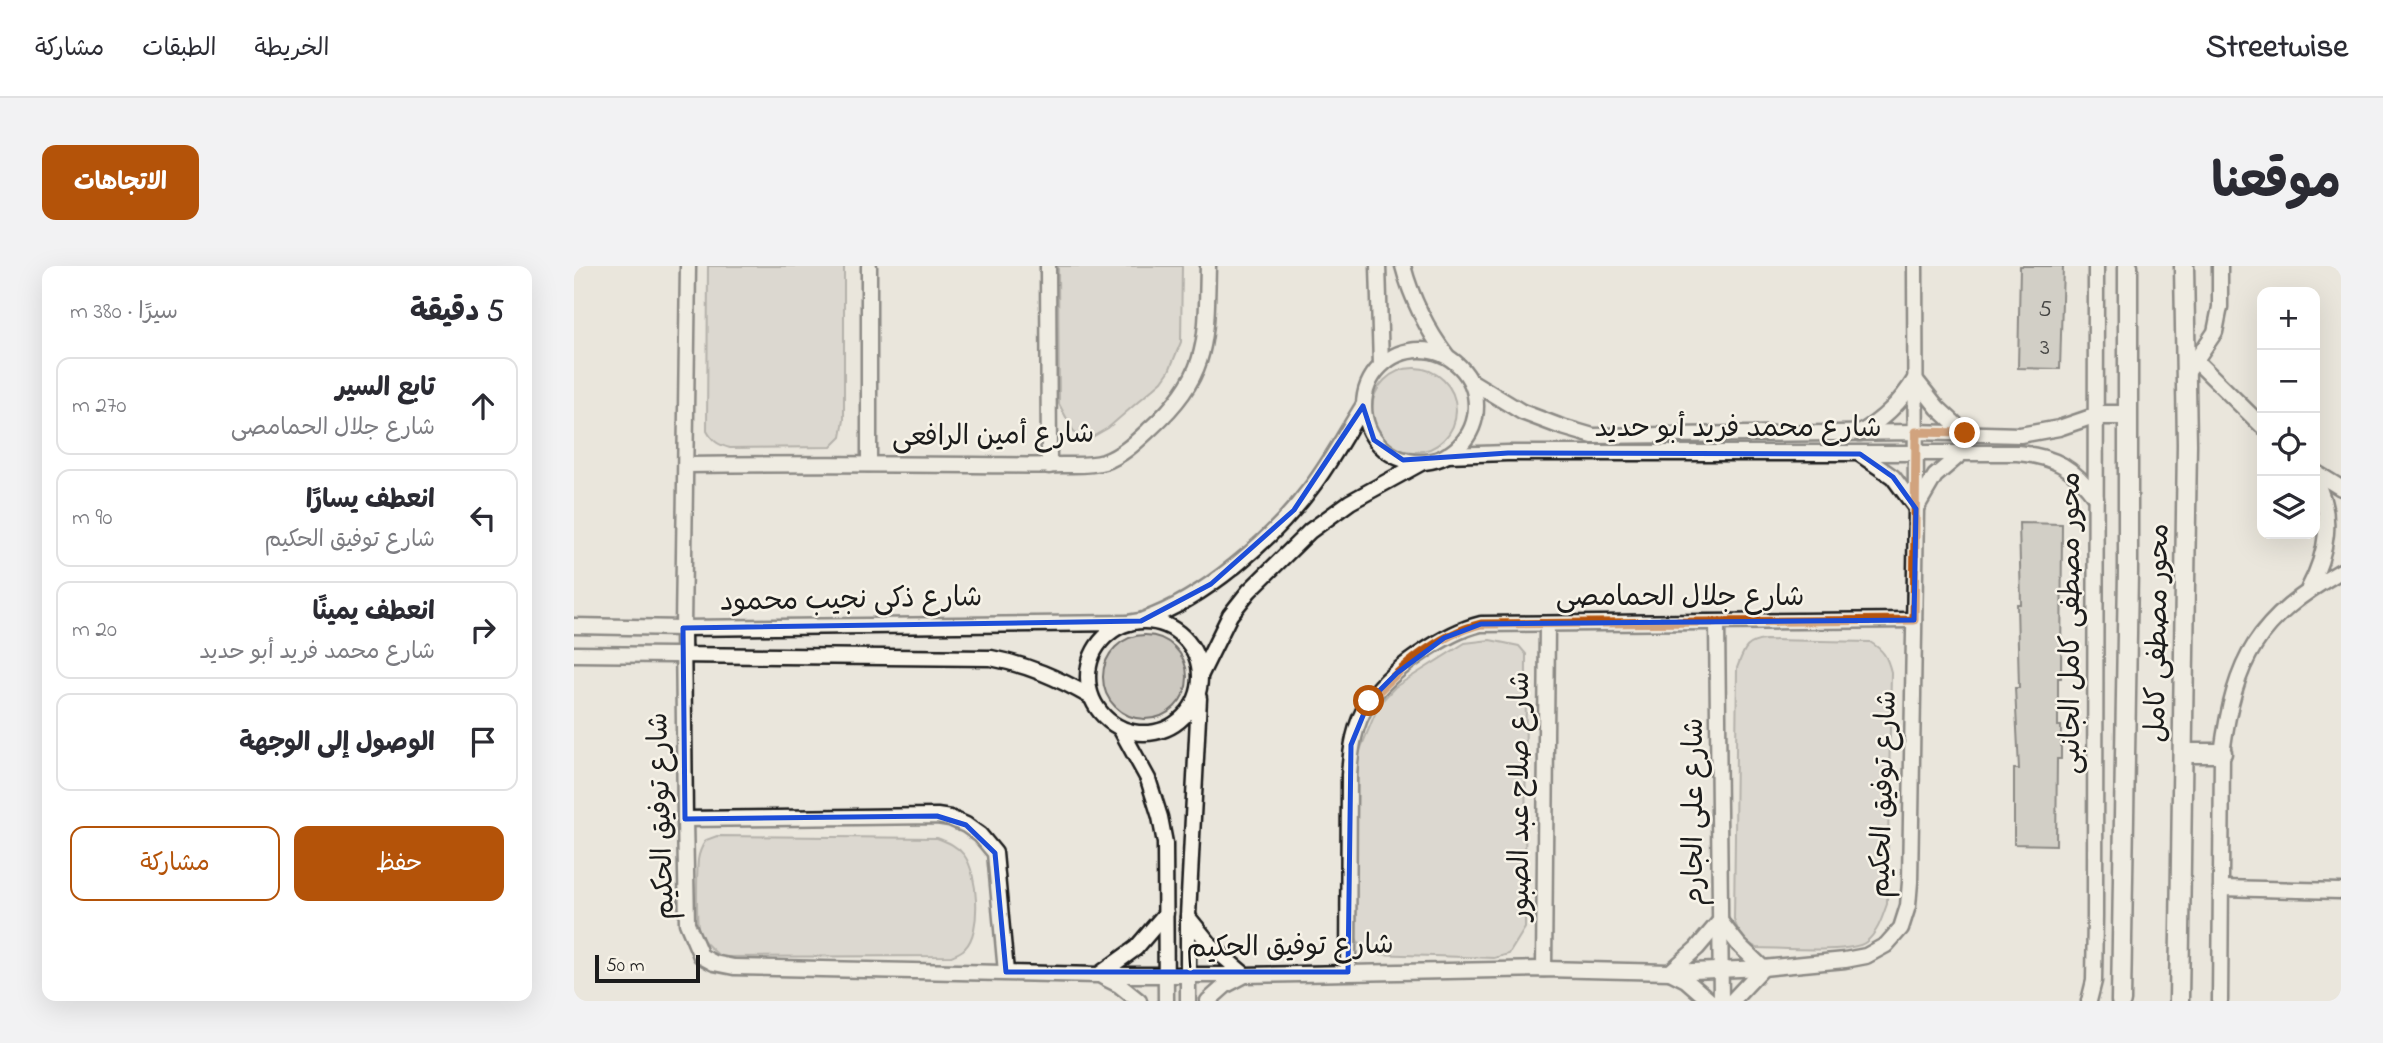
<!DOCTYPE html>
<html lang="ar">
<head>
<meta charset="utf-8">
<style>
	:root { --surface:#fff; --page:#f2f2f3; --text:#2b2b33; --muted:#7c7c81; --line:#e1e1e2; --accent:#b45309 }
	body { margin:0; font-family:"Indie Flower","Playpen Sans Arabic",sans-serif; background:var(--page); color:var(--text); direction:rtl }
	.controls { position:absolute; right:21px; top:21px; display:grid; overflow:hidden; border-radius:14px; box-shadow:0 7px 28px #0002 }
	.controls button { width:63px; height:63px; display:grid; place-items:center; padding:0; border:0; border-bottom:2px solid var(--line); background:var(--surface); color:var(--text); font:35px sans-serif }
	.scale { position:absolute; left:21px; bottom:18px; width:105px; box-sizing:border-box; padding-left:7px; border:4px solid #1c1c1c; border-top:0; font-size:19px; line-height:24px; white-space:nowrap; color:#1c1c1c; -webkit-text-stroke:5px #f7f3e8; paint-order:stroke }
	.stop { position:absolute; width:21px; height:21px; margin:-16px; border:5px solid #b45309; border-radius:50%; background:#fff }
	.stop.end { background:#b45309; border-color:#fff; box-shadow:0 2px 7px #0008 }
	.list { margin:0; padding:0; list-style:none }
	h2 { display:flex; justify-content:space-between; align-items:center; height:91px; margin:0; padding:0 28px; font-size:30px }
	h2 small { font-size:23px; font-weight:400; color:var(--muted) }
	.list li { display:grid; grid-template-columns:46px 1fr auto; gap:21px; align-items:center; box-sizing:border-box; height:98px; margin:0 14px 14px; padding:0 14px; border:2px solid var(--line); border-radius:14px }
	.list b { display:block; font-size:26px; white-space:nowrap }
	.list p { margin:0; font-size:23px; white-space:nowrap; color:var(--muted) }
	.list em { font-size:23px; font-style:normal; color:var(--muted) }
	.actions { display:flex; gap:14px; padding:21px 28px }
	.actions a { flex:1; padding:16px 0; border:2px solid var(--accent); border-radius:14px; text-align:center; font-size:24px; color:var(--accent) }
	.actions .main { background:var(--accent); color:#fff }
	.icon { flex:none; width:38px; height:38px; fill:none; stroke:currentColor; stroke-width:2; stroke-linecap:round; stroke-linejoin:round }
	.map { position:relative; flex:none; width:1767px; height:735px; overflow:hidden; direction:ltr; border-radius:14px }
	header { display:flex; align-items:center; gap:42px; box-sizing:border-box; height:98px; padding:0 35px; background:var(--surface); border-bottom:2px solid var(--line) }
	header strong { font-size:33px }
	nav { display:flex; gap:38px; margin-inline-start:auto; font-size:24px }
	.intro { display:flex; align-items:center; justify-content:space-between; box-sizing:border-box; height:168px; padding:0 42px }
	h1 { margin:0; font-size:49px }
	.button { padding:18px 32px; border-radius:14px; background:var(--accent); color:#fff; font-size:24px; font-weight:700 }
	main { display:flex; gap:42px; padding:0 42px }
	aside { flex:1; background:var(--surface); border-radius:14px; box-shadow:0 7px 28px #0002 }
	.map>svg:first-child { display:block }
</style>
</head>
<body>
<header>
<strong>Streetwise</strong>
<nav><a>الخريطة</a><a>الطبقات</a><a>مشاركة</a></nav>
</header>
<div class="intro"><h1>موقعنا</h1><a class="button">الاتجاهات</a></div>
<main>
<div class="map">
<svg width="1767" height="735" viewBox="0 0 1767 735">
	<rect width="100%" height="100%" fill="#eae6dc"/>
	<filter id="ink" filterUnits="userSpaceOnUse"><feTurbulence type="fractalNoise" baseFrequency=".0143" numOctaves="2"/><feDisplacementMap in="SourceGraphic" scale="14" xChannelSelector="R" yChannelSelector="G"/><feConvolveMatrix kernelMatrix="1 2 1 2 8 2 1 2 1" color-interpolation-filters="sRGB"/></filter>
	<g filter="url(#ink)">
		<g fill="#ccc8c0" stroke="#74726e" stroke-width="2">
			<path d="M134 0H270V154L267 171 257 181 156 182C145 179 139 176 133 165Z"/>
			<path d="M484 0H608L607 76 595 105 588 115 534 162 511 175 501 168 485 138Z"/>
			<circle cx="840" cy="144" r="42"/>
			<circle cx="571" cy="411" r="42"/>
			<path d="M916 374 945 380 952 388 951 662 935 688 920 692 799 688 788 683 781 670 784 489 805 438 821 421 891 377Z"/>
			<path d="M1191 374 1296 376C1309 384 1313 390 1317 406L1313 638C1308 652 1304 666 1292 676 1277 688 1205 682 1183 682 1170 675 1165 668 1160 654L1163 402C1170 384 1171 376 1191 374Z"/>
			<path d="M143 570 363 572C374 576 383 580 390 589 404 607 408 666 391 682 388 686 382 688 377 690L147 691C140 685 128 676 125 666 122 658 123 605 124 594 125 586 128 580 132 574Z"/>
		</g>
		<g fill="#b6b4ac" stroke="#1c1c1c" stroke-width="2">
			<path d="M1446 0H1489L1486 103 1444 102Z"/>
			<path d="M1445 257 1488 258 1487 412H1484V460H1487V493H1483L1482 579 1440 578V503H1445L1441 422H1445L1443 338H1447Z"/>
		</g>
		<g fill="none" stroke-linecap="round" stroke-linejoin="round">
			<g stroke="#1c1c1c" stroke-width="19">
				<g id="minor">
					<path d="M114 0 109 362 111 553 113 657 127 690 140 697 160 701 524 709H671L970 703 1096 706 1189 702 1271 694 1292 690 1312 679 1327 662 1334 640 1336 616 1342 243 1341 0"/>
					<path d="M295 0V198"/>
					<path d="M474 0 475 200"/>
					<path d="M804 0 807 99"/>
					<path d="M829 0C837 31 853 64 873 90"/>
					<circle cx="846" cy="140" r="56"/>
					<path d="M1617 90 1688 160"/>
					<path d="M1613 107 1641 66 1646 41V0"/>
					<path d="M897 115 948 146 985 160 1019 170 1342 166 1446 169 1485 162 1523 149"/>
					<path d="M1286 167C1310 153 1327 136 1341 113L1364 142 1391 167"/>
					<path d="M873 189 934 187H1443C1481 190 1500 202 1522 232"/>
					<path d="M1287 189 1319 211 1342 242"/>
					<path d="M112 199C208 198 303 198 398 199 428 199 458 200 488 199 502 199 517 200 530 196 548 190 563 175 577 162 636 108 632 75 634 0"/>
					<path d="M1741 206 1767 222"/>
					<path d="M1344 239 1361 210 1389 186"/>
					<path d="M1735 322C1753 288 1760 249 1741 214"/>
					<path d="M569 354C630 333 699 273 737 222 757 196 772 167 789 140"/>
					<circle cx="570" cy="411" r="56"/>
					<path d="M1143 357 1147 735"/>
					<path d="M0 360 109 362 555 357"/>
					<path d="M0 388 417 392C454 399 484 412 517 431"/>
					<path d="M627 408 656 349 675 325 736 265 776 236 847 197"/>
					<path d="M546 462 574 513 586 551 591 577 592 735"/>
					<path d="M111 553 363 550 376 552 392 559 406 569 421 587 432 706"/>
					<path d="M1647 622 1767 625"/>
					<path d="M614 651 639 682 671 709 652 719 634 735"/>
					<path d="M970 703 973 358"/>
					<path d="M774 706 775 509C777 483 780 459 794 437 813 406 872 366 907 358L1340 354"/>
					<path d="M526 708 562 682 592 647"/>
					<path d="M529 711 545 719 565 735"/>
					<path d="M614 735V650L625 432"/>
					<path d="M1136 735 1112 714 1096 706 1123 682 1146 655 1165 679 1189 702 1158 735"/>
					<path d="M1515 735 1520 715 1521 650 1522 0"/>
					<path d="M1646 735 1648 487C1661 392 1683 353 1767 305"/>
				</g>
			</g>
			<g stroke="#1c1c1c" stroke-width="23">
				<g id="major">
					<path d="M1523 149H1553"/>
					<path d="M1610 487H1648"/>
					<path d="M1547 735 1554 306V0"/>
					<path d="M1605 735 1613 178 1610 0"/>
				</g>
			</g>
			<use href="#minor" stroke="#f7f3e8" stroke-width="14"/>
			<use href="#major" stroke="#f7f3e8" stroke-width="18"/>
		</g>
	</g>
	<g fill="none" stroke-linecap="round" stroke-linejoin="round" filter="url(#ink)">
		<path stroke="#b45309" stroke-width="9" d="M795 435C826 403 862 369 907 358L1340 354 1342 166 1391 167"/>
	</g>
	<path d="M0 0H1767V735H0ZM789 140 800 174 829 194 934 187 1286 188 1319 211 1342 243 1340 354 907 358 870 372 823 407 795 435 777 479 774 706H432L421 587 392 559 363 550 111 553 109 362 567 355 637 318 720 244Z" fill="#eae6dc" fill-opacity=".55" fill-rule="evenodd"/>
	<path fill="none" stroke="#1d4ed8" stroke-width="5" stroke-linejoin="round" d="M789 140 800 174 829 194 934 187 1286 188 1319 211 1342 243 1340 354 907 358 870 372 823 407 795 435 777 479 774 706H432L421 587 392 559 363 550 111 553 109 362 567 355 637 318 720 244Z"/>
	<g text-anchor="middle" dominant-baseline="central" stroke-width="5" stroke-linejoin="round" paint-order="stroke">
		<g font-size="24" fill="#424240">
			<text x="1471" y="44">5</text>
			<text x="1471" y="82">3</text>
		</g>
		<g font-size="28" fill="#1c1c1c" stroke="#f7f3e8">
			<text x="1164" y="163">شارع محمد فريد أبو حديد</text>
			<text transform="translate(419 171) rotate(-1)">شارع أمين الرافعى</text>
			<text x="1106" y="332">شارع جلال الحمامصى</text>
			<text transform="translate(277 335) rotate(-1)">شارع ذكى نجيب محمود</text>
			<text transform="translate(1498 357) rotate(-90)">محور مصطفى كامل الجانبى</text>
			<text transform="translate(1585 367) rotate(-89)">محور مصطفى كامل</text>
			<text transform="translate(1311 528) rotate(-88)">شارع توفيق الحكيم</text>
			<text transform="translate(947 530) rotate(-90)">شارع صلاح عبد الصبور</text>
			<text transform="translate(1121 546) rotate(-90)">شارع على الجارم</text>
			<text transform="translate(89 550) rotate(-92)">شارع توفيق الحكيم</text>
			<text transform="translate(716 682) rotate(-1)">شارع توفيق الحكيم</text>
		</g>
	</g>
</svg>
<div class="controls">
<button>+</button>
<button>−</button>
<button><svg class="icon" aria-label="locate" viewBox="0 0 24 24"><circle cx="12" cy="12" r="6"/><path d="M12 2v4M12 18v4M2 12h4M18 12h4"/></svg></button>
<button><svg class="icon" aria-label="layers" viewBox="0 0 24 24"><path d="M12 4l9 5-9 5-9-5zM3 14l9 5 9-5"/></svg></button>
</div>
<div class="scale">50 m</div>
<div class="stop" style="left:795px;top:435px"></div>
<div class="stop end" style="left:1391px;top:167px"></div>
</div>
<aside>
<h2>5 دقيقة<small>سيرًا · 380 m</small></h2>
<ul class="list">
<li><svg class="icon" aria-label="ahead" viewBox="0 0 24 24"><path d="M12 20V5M6 11l6-6 6 6"/></svg><div><b>تابع السير</b><p>شارع جلال الحمامصى</p></div><em>270 m</em></li>
<li><svg class="icon" aria-label="left" viewBox="0 0 24 24"><path d="M17 20v-9H6M10 6l-5 5 5 5"/></svg><div><b>انعطف يسارًا</b><p>شارع توفيق الحكيم</p></div><em>90 m</em></li>
<li><svg class="icon" aria-label="right" viewBox="0 0 24 24"><path d="M7 20v-9h11M14 6l5 5-5 5"/></svg><div><b>انعطف يمينًا</b><p>شارع محمد فريد أبو حديد</p></div><em>20 m</em></li>
<li><svg class="icon" aria-label="arrive" viewBox="0 0 24 24"><path d="M6 21V4h12l-3 4 3 4H6"/></svg><div><b>الوصول إلى الوجهة</b></div></li>
</ul>
<div class="actions"><a class="main">حفظ</a><a>مشاركة</a></div>
</aside>
</main>
</body>
</html>
